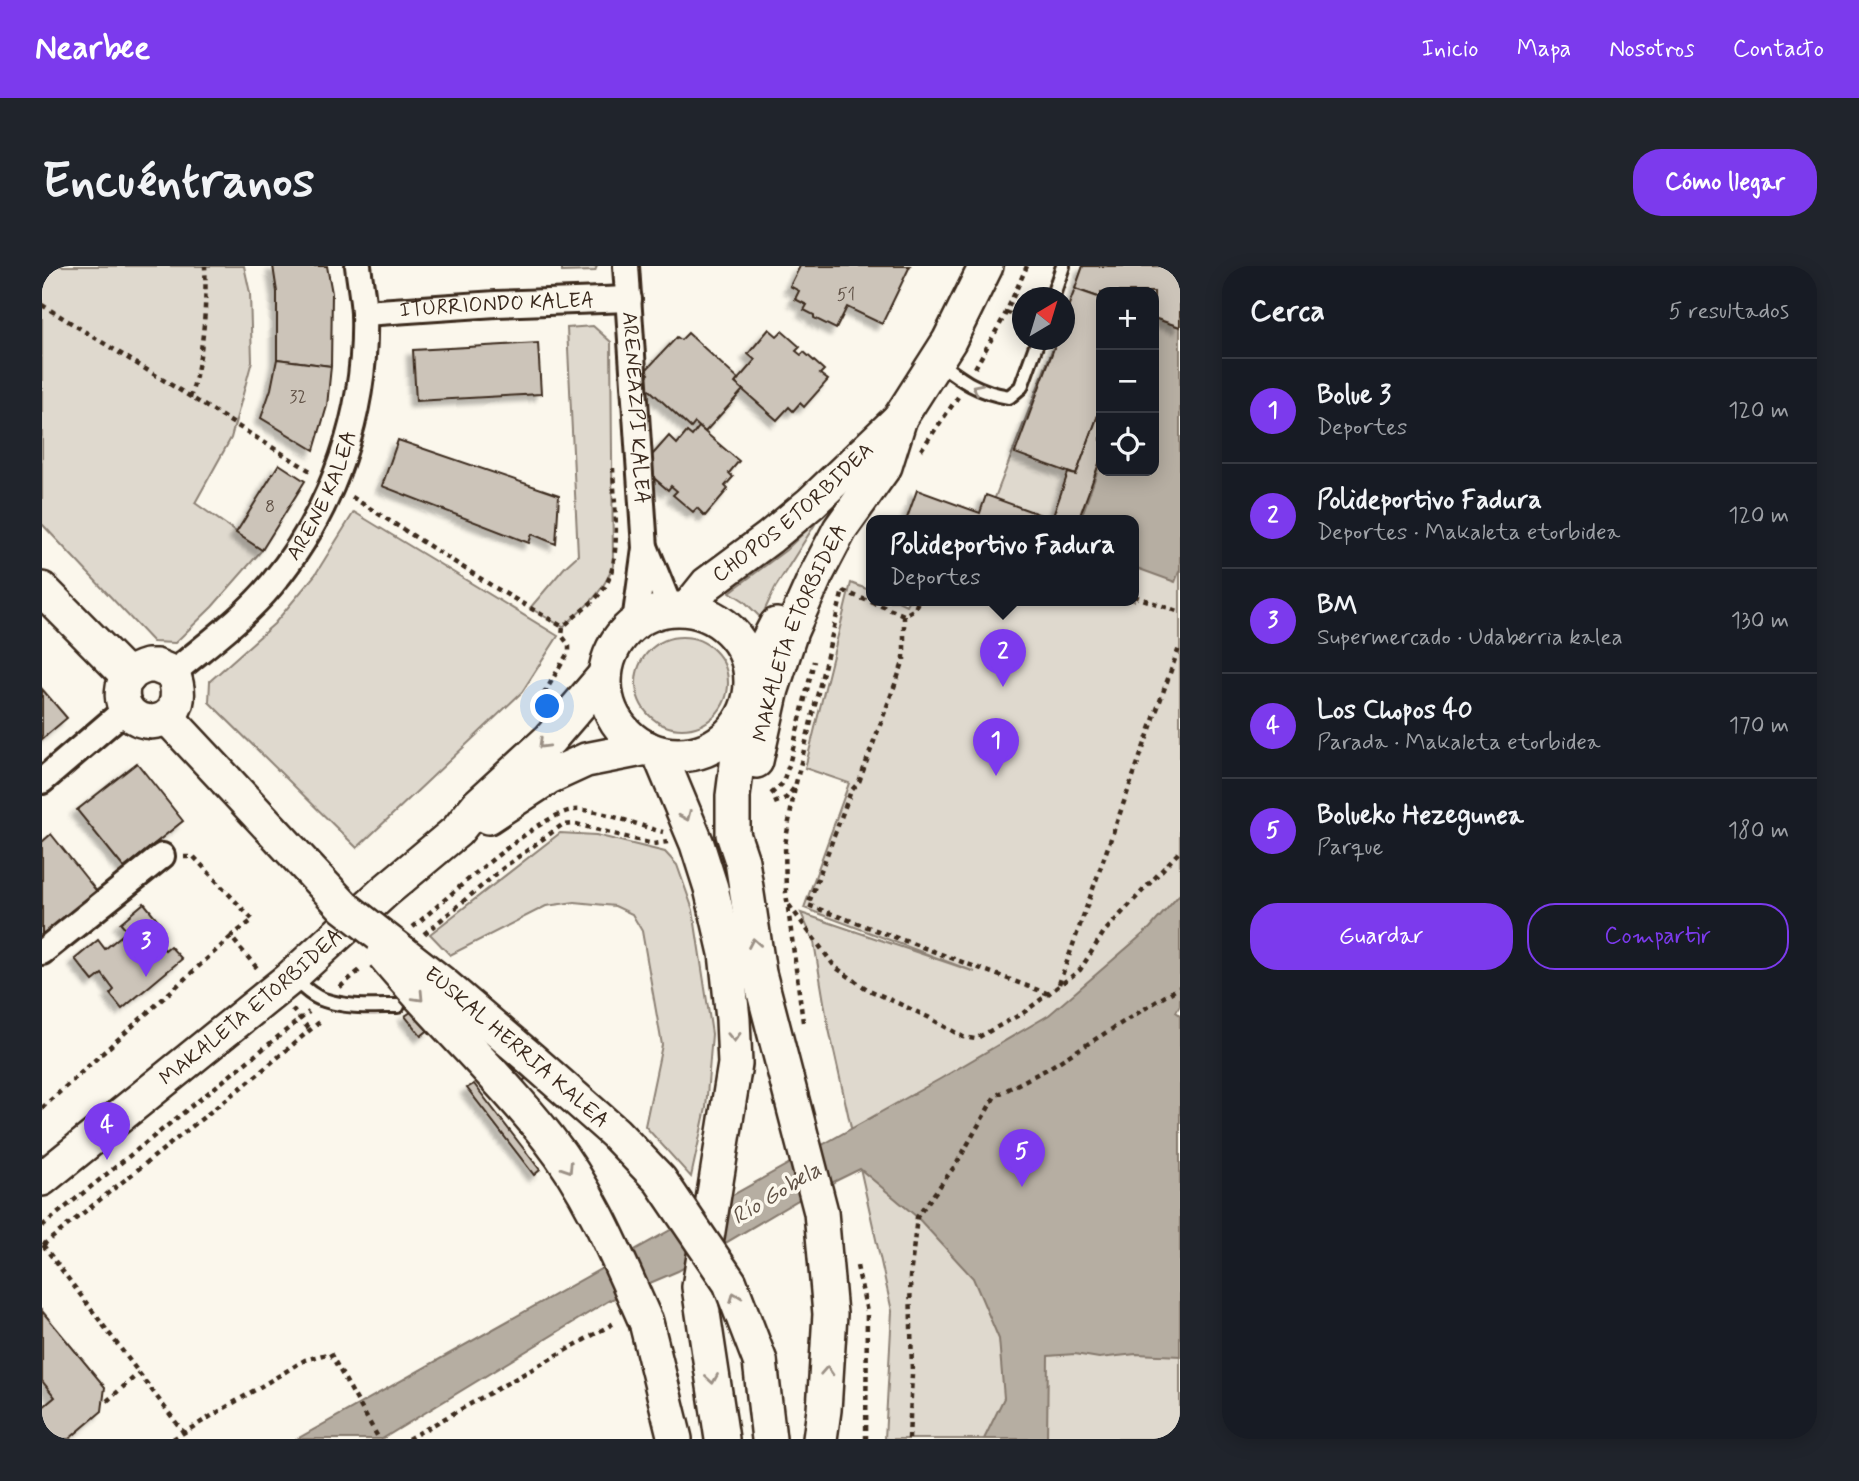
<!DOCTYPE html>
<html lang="es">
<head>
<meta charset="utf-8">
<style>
	:root { --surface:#171b24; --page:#20242c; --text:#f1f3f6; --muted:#9ea1a6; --line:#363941; --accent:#7c3aed }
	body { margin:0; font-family:Mynerve,sans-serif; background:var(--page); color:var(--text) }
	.controls { position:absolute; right:21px; top:21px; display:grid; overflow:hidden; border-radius:14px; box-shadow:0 4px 18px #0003 }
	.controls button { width:63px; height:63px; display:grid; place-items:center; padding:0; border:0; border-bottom:2px solid var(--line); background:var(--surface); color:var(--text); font:35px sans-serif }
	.compass { position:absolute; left:970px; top:21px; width:63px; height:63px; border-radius:50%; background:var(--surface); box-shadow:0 4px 18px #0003; rotate:38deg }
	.you { position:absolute; left:506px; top:441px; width:24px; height:24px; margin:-18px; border:5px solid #fff; border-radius:50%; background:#1a73e8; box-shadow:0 0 0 10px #1a73e833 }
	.badge { display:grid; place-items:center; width:46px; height:46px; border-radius:50%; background:var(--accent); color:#fff; font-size:23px; font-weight:700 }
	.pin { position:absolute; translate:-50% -58px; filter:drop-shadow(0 2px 4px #0008) }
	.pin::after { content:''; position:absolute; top:37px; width:24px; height:21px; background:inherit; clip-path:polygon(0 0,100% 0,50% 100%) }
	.popup { position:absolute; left:824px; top:249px; width:273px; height:91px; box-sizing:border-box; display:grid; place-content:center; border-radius:14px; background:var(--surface); filter:drop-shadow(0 2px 5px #0005); font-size:23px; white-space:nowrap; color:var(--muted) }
	.popup b { font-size:26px; color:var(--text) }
	.popup::after { content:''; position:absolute; left:50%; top:100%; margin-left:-14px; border:14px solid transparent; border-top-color:var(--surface) }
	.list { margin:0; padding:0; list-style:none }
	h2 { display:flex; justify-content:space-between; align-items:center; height:91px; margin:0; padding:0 28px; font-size:30px }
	h2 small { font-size:23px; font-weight:400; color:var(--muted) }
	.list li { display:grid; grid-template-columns:46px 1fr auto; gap:21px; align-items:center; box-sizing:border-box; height:105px; padding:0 28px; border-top:2px solid var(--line) }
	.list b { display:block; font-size:26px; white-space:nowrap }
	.list p { margin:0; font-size:23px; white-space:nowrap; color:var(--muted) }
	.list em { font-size:23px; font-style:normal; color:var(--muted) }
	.actions { display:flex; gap:14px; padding:21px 28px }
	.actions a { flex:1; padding:16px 0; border:2px solid var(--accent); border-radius:28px; text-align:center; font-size:24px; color:var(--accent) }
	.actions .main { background:var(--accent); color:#fff }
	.icon { flex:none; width:38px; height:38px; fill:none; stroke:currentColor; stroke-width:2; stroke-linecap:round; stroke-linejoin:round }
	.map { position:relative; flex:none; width:1138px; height:1173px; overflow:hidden; border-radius:28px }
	header { display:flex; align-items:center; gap:42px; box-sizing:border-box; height:98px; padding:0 35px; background:var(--accent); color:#fff }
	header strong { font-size:33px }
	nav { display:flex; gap:38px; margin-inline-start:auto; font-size:24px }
	.intro { display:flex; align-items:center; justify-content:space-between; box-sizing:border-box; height:168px; padding:0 42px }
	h1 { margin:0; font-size:49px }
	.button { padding:18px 32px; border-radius:28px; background:var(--accent); color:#fff; font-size:24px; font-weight:700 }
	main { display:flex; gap:42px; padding:0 42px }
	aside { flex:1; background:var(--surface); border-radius:28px; box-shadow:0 4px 18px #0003 }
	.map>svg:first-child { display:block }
</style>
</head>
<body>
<header>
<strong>Nearbee</strong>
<nav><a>Inicio</a><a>Mapa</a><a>Nosotros</a><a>Contacto</a></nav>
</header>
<div class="intro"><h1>Encuéntranos</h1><a class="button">Cómo llegar</a></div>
<main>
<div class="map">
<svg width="1138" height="1173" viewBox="0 0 1138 1173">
	<defs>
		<filter id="shadow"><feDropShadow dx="-6" dy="6" stdDeviation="2" flood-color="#0004"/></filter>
	</defs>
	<rect width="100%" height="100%" fill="#fbf7ec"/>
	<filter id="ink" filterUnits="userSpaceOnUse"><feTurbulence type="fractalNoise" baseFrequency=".0143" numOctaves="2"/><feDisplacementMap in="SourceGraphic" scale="14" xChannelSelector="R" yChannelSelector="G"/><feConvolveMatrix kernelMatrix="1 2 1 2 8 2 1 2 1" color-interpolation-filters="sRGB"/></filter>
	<g filter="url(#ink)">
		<g fill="#dfd9ce" stroke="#8d8276" stroke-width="2" fill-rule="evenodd">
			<path d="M0 0H202L208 27 210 95 189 172 153 237 220 284 170 341 133 377 111 376 0 258Z"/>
			<path d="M520 0H555L553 5 520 6Z"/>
			<path d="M1041 0H1138V728L1024 737 1138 777V1173H843L850 1045 785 754 772 676 759 647 933 706 762 642 807 517 763 502 809 317 830 325V335H856L864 339 866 335H1092V255H944L1014 74H1022L1023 51ZM1059 26H1112V205H1059Z"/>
			<path d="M551 60 569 76 571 300C559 330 544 340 521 361L488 342 523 301 536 289 525 62Z"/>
			<path d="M312 246 516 370 480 426 315 582 167 436 168 415 232 358 273 309Z"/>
			<path d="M777 252 733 322 719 352 702 335 688 326 744 284Z"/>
			<circle cx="640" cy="417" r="46"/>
			<path d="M518 567 554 569 623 586 635 599 651 644 670 768 664 842 649 911 603 860 620 779 600 665 590 648 573 640 533 636 504 640 408 689 388 668Z"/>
		</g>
		<g fill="#b6aea2" stroke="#85796d" stroke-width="2">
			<path d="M1112 52 1138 61V303L1133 316 1092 301V255H1038L1059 195V205H1112Z"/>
			<path d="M1138 628V739L1134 746 1138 749V1090L1094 1088 1057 1092 1033 1088 1006 1090 1005 1173H942L962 1132 957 1073 931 1012 875 951 818 903 763 930 636 1005 568 1034 340 1173H255L898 813 1007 749 1108 662Z"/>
		</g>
		<g fill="#ccc4b9" stroke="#3b2a1e" stroke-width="2" filter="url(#shadow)">
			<path d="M231 0H285L290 27 289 100 235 93V26Z"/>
			<path d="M758 0H868L840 58 805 41 794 63 772 52V49L762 44 765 39 753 33 757 25 748 20Z"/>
			<path d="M1041 0H1138V61L1112 52V26H1059V32L1033 23Z"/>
			<path d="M1033 23 1059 32V141L1034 209 973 187 1015 74H1022V52Z"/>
			<path d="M727 63 735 70 740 65 758 81 754 85 759 89 762 86 782 104 778 108 786 114 762 141 758 137 751 145 747 141 735 154 693 117 713 94 706 88Z"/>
			<path d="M646 67 696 113 693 117 701 124 663 166 653 157 649 162 599 116 607 108 604 104 635 71 639 74Z"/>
			<path d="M496 77 499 128 374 135 371 84Z"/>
			<path d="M235 93 289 100 285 140 272 184 219 152 229 123Z"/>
			<path d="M1059 141V192L1036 255H908L897 251 896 255H864L875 224 938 247 944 229 1010 253 1026 207 1034 209Z"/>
			<path d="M657 161 697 195 687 207 691 211 683 220 686 223 663 250 655 242 651 246 631 229 635 225 629 220 626 224 606 207 610 202 604 196 627 170 635 178 645 166 650 170Z"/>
			<path d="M356 174 517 229 514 278 490 268 487 277 340 220Z"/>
			<path d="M237 198 263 215 220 284 194 267Z"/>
			<path d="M0 423 25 452 0 473Z"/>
			<path d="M95 497 141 555 82 602 35 544Z"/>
			<path d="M9 568 56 627 0 672V576Z"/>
			<path d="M102 637 120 659 109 668 123 684 128 680 140 693 80 743 68 728 72 724 60 708 51 715 33 693 56 674 63 683 85 665 78 657Z"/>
			<path d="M372 744 389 762 379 770 363 750Z"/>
			<path d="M477 795 491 806 480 816 469 803Z"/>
			<path d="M432 818 498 904 492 909 425 822Z"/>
			<path d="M0 1045 63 1121 60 1145 27 1173H0V1142L13 1131 0 1115Z"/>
		</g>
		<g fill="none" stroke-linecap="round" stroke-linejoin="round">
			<g stroke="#3b2a1e" stroke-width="18">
				<g id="lane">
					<path d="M1010 32 1021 0"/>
					<path d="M896 96C921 115 936 126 967 131L979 121 996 74"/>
					<path d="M250 711C259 719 269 730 282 734 305 742 332 740 356 740"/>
				</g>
			</g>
			<g stroke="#3b2a1e" stroke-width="30">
				<g id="street">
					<path id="s1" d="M584 0 603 282 593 356"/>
					<path id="s2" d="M322 47 454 38 587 33"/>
					<path d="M604 283 628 342"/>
					<path id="s3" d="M131 407C164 379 202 352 230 318 292 243 325 145 322 47 321 32 318 16 316 0"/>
					<path d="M0 515 84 443"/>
					<path d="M0 686 120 590"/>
				</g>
			</g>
			<g stroke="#3b2a1e" stroke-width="38">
				<g id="secondary">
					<path d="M847 169 907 75 944 0"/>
					<path d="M0 323 87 411"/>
					<circle cx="636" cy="416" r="73"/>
					<path id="s4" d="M645 343 665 318 727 272 769 237 856 154"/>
					<path d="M105 400H114L131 407C155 471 72 468 81 421 84 409 94 403 105 400Z"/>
					<path d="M709 407 734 359"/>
					<path d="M125 451 184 514"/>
					<path d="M701 451 691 530V568L700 595 717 707 779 946 788 1048 782 1144 778 1173"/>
					<path d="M617 487 655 578 669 622 684 687 691 753 693 798 657 1021 680 1173"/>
					<path id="s5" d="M714 495 730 423 749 365 774 309 798 263 843 200 858 152"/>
					<path d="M446 551 507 511 544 494 605 482"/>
					<path id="s6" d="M0 913 247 713 342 626 415 565 435 540 508 473 563 409"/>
					<path d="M604 1056 633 1173"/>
					<path d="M718 1095 727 1173"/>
				</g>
			</g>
			<g stroke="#3b2a1e" stroke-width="4.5" stroke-dasharray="5 5" stroke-linecap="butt">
				<path d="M0 39 270 206"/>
				<path d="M964 46 980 53"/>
				<path d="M933 102 962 51 985 0"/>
				<path d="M148 132C161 91 165 43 163 0"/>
				<path d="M879 184 916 131"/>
				<path d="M310 231 452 321 521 361"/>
				<path d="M801 325 862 349 873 343 876 335"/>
				<path d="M1092 330 1138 346"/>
				<path d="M862 349V394L817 516 809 525 766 639 1007 728"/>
				<path d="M492 445 527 385V379L520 370 521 361C535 347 554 336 564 319 580 290 572 235 571 202"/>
				<path d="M729 528 740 518 747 499 772 395"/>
				<path d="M732 537 744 532 752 522"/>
				<path d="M142 591H152L211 654 189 670"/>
				<path d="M747 639 793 701 825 723 886 751 921 771 933 773 981 747 1038 704 1062 666 1138 585"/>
				<path d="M371 661C401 636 498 546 532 544 555 542 597 560 621 566"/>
				<path d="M382 668 465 599 520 559 534 558 611 578 626 576"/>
				<path d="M1017 718 1138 379"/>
				<path d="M298 721 318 704"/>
				<path d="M250 743 268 764"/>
				<path d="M761 756 744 627 743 579 753 521 801 324"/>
				<path d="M0 842 189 671 215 702"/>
				<path d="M0 960 267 746"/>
				<path d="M1 979 216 808 281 753"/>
				<path d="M1 979 142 1167"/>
				<path d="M815 1000 825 1046 824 1173"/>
				<path d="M65 1135 97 1107"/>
				<path d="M131 1173 263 1094 288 1087 337 1173"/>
				<path d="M366 1173 574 1056"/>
				<path d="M867 1173 870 1108 868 1011 875 951 915 897 953 830 1005 803 1138 721"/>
			</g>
			<use href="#lane" stroke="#fbf7ec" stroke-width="12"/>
			<use href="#street" stroke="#fbf7ec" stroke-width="24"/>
			<use href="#secondary" stroke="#fbf7ec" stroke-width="33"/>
			<g stroke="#3b2a1e" stroke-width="38" stroke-linecap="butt">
				<g id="secondary-bridge">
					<path id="s7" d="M184 514 302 641 401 718 489 793 573 867 618 914 688 1017 718 1095"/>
					<path d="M342 689C394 752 455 807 506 872 549 926 576 993 604 1056"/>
				</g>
			</g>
			<use href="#secondary-bridge" stroke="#fbf7ec" stroke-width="33"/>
		</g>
		<defs><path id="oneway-chevron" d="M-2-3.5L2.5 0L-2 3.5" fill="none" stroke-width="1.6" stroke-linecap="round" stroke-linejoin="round" transform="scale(1.75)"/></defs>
		<g stroke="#9b9085">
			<use href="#oneway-chevron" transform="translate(935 122) rotate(-153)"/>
			<use href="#oneway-chevron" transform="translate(501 478) rotate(136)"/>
			<use href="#oneway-chevron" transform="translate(644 550) rotate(67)"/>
			<use href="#oneway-chevron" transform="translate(712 677) rotate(-100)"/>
			<use href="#oneway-chevron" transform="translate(377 731) rotate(47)"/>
			<use href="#oneway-chevron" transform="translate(692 771) rotate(89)"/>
			<use href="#oneway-chevron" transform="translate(526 902) rotate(57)"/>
			<use href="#oneway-chevron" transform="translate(693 1031) rotate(-111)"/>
			<use href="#oneway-chevron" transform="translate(785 1105) rotate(-87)"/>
			<use href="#oneway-chevron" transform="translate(670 1113) rotate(81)"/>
		</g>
	</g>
	<g text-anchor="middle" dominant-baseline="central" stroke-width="7" stroke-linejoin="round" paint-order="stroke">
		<g font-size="18" fill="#5f5045">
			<text x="804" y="29">51</text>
			<text x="256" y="131">32</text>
			<text x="228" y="241">8</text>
		</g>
		<g font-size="21" fill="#3b2a1e" stroke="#fbf7ec">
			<text stroke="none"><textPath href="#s2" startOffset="133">ITURRIONDO KALEA</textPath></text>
			<text stroke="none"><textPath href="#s1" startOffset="142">ARENEAZPI KALEA</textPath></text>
			<text stroke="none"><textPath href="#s3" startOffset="236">ARENE KALEA</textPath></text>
			<text stroke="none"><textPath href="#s4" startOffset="144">CHOPOS ETORBIDEA</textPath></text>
			<text stroke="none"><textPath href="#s5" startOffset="136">MAKALETA ETORBIDEA</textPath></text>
			<text stroke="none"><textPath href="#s6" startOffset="271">MAKALETA ETORBIDEA</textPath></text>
			<text stroke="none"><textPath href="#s7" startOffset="396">EUSKAL HERRIA KALEA</textPath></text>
		</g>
		<g font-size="23" font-style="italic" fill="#605246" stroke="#fbf7ec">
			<text transform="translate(735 928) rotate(-31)">Río Gobela</text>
		</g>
	</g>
</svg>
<div class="controls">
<button>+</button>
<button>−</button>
<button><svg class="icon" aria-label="locate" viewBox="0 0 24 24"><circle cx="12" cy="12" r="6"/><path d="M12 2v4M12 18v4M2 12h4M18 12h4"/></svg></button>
</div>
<svg class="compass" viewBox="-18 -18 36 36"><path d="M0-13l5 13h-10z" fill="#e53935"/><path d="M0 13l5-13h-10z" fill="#9ea1a6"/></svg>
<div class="you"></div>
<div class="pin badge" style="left:954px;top:510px">1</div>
<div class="pin badge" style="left:961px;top:421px">2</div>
<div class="popup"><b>Polideportivo Fadura</b>Deportes</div>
<div class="pin badge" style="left:104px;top:711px">3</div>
<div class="pin badge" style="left:65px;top:894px">4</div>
<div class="pin badge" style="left:980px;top:921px">5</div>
</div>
<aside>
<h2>Cerca<small>5 resultados</small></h2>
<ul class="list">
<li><span class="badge">1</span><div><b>Bolue 3</b><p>Deportes</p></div><em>120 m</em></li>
<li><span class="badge">2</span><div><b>Polideportivo Fadura</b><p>Deportes · Makaleta etorbidea</p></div><em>120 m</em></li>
<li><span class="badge">3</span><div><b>BM</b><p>Supermercado · Udaberria kalea</p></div><em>130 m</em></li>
<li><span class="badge">4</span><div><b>Los Chopos 40</b><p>Parada · Makaleta etorbidea</p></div><em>170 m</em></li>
<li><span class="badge">5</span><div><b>Bolueko Hezegunea</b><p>Parque</p></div><em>180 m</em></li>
</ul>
<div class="actions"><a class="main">Guardar</a><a>Compartir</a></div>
</aside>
</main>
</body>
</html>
